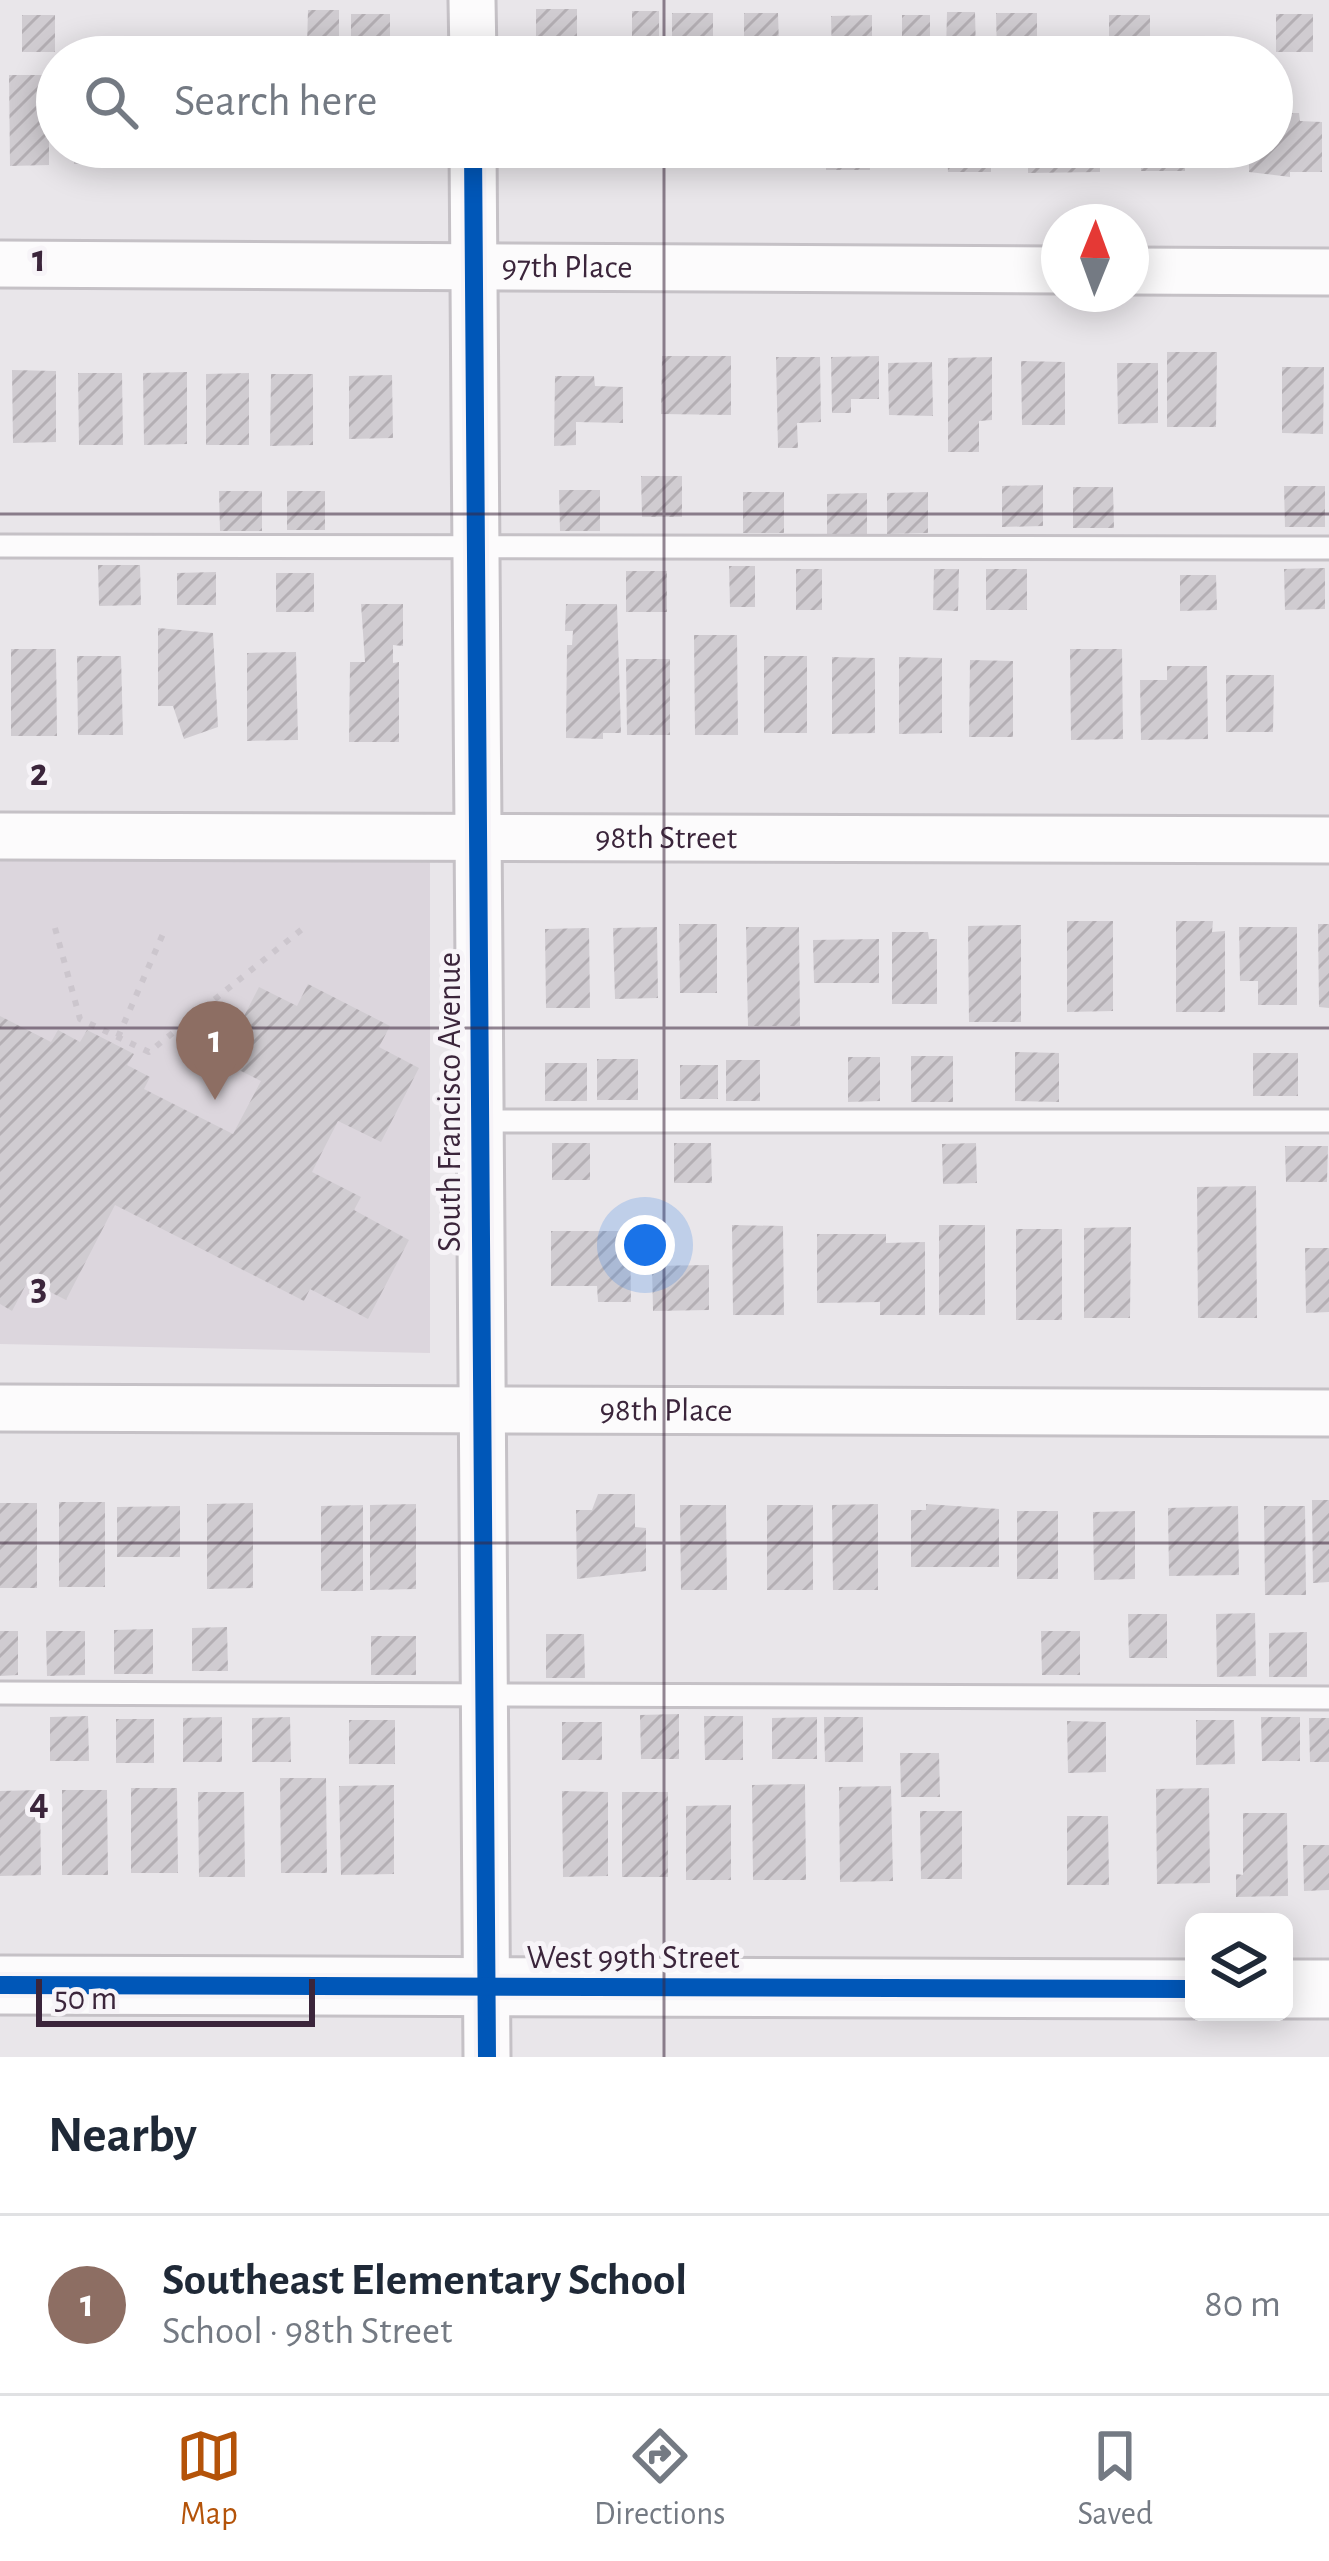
<!DOCTYPE html>
<html lang="en">
<head>
<meta charset="utf-8">
<style>
	:root { --surface:#fff; --page:#f2f2f3; --text:#1f2937; --muted:#747a83; --line:#e0e1e3; --accent:#b45309 }
	body { margin:0; font-family:"Alegreya Sans",sans-serif; background:var(--page); color:var(--text) }
	.controls { position:absolute; right:36px; bottom:36px; display:grid; overflow:hidden; border-radius:18px; box-shadow:0 6px 30px #0003 }
	.controls button { width:108px; height:108px; display:grid; place-items:center; padding:0; border:0; border-bottom:3px solid var(--line); background:var(--surface); color:var(--text); font:60px sans-serif }
	.compass { position:absolute; left:1041px; top:204px; width:108px; height:108px; border-radius:50%; background:var(--surface); box-shadow:0 6px 30px #0003; rotate:1deg }
	.scale { position:absolute; left:36px; bottom:30px; width:279px; box-sizing:border-box; padding-left:12px; border:6px solid #3b253b; border-top:0; font-size:33px; line-height:42px; white-space:nowrap; color:#3b253b; -webkit-text-stroke:9px #f7f4f8; paint-order:stroke }
	.you { position:absolute; left:645px; top:1245px; width:42px; height:42px; margin:-30px; border:9px solid #fff; border-radius:50%; background:#1a73e8; box-shadow:0 0 0 18px #1a73e833 }
	.badge { display:grid; place-items:center; width:78px; height:78px; border-radius:50%; background:var(--accent); color:#fff; font-size:39px; font-weight:700 }
	.pin { position:absolute; translate:-50% -99px; filter:drop-shadow(0 3px 6px #0008) }
	.pin::after { content:''; position:absolute; top:63px; width:42px; height:36px; background:inherit; clip-path:polygon(0 0,100% 0,50% 100%) }
	.list { margin:0; padding:0; list-style:none }
	h2 { display:flex; justify-content:space-between; align-items:center; height:156px; margin:0; padding:0 48px; font-size:51px }
	h2 small { font-size:39px; font-weight:400; color:var(--muted) }
	.list li { display:grid; grid-template-columns:78px 1fr auto; gap:36px; align-items:center; box-sizing:border-box; height:180px; padding:0 48px; border-top:3px solid var(--line) }
	.list b { display:block; font-size:45px; white-space:nowrap }
	.list p { margin:0; font-size:39px; white-space:nowrap; color:var(--muted) }
	.list em { font-size:39px; font-style:normal; color:var(--muted) }
	.icon { flex:none; width:66px; height:66px; fill:none; stroke:currentColor; stroke-width:2; stroke-linecap:round; stroke-linejoin:round }
	.map { position:relative; flex:none; width:1329px; height:2057px; overflow:hidden }
	.search { position:absolute; background:var(--surface); box-shadow:0 6px 30px #0003; left:36px; right:36px; top:36px; height:132px; display:flex; align-items:center; gap:30px; box-sizing:border-box; padding:0 42px; border-radius:66px; color:var(--muted); font-size:45px }
	.sheet { height:336px; background:var(--surface) }
	nav { display:flex; justify-content:space-around; align-items:center; box-sizing:border-box; height:168px; border-top:3px solid var(--line); background:var(--surface); font-size:33px; color:var(--muted) }
	nav a { display:grid; justify-items:center; gap:6px }
	nav .on { color:var(--accent) }
	.map>svg:first-child { display:block }
</style>
</head>
<body>
<div class="map">
<svg width="1329" height="2057" viewBox="0 0 1329 2057">
	<defs>
		<pattern id="building-hatch" width="6" height="6" patternUnits="userSpaceOnUse" patternTransform="scale(3)"><rect width="6" height="6" fill="#d0ccd1"/><path d="M-1 1l2-2M0 6l6-6M5 7l2-2" fill="none" stroke="#b4afb4"/></pattern>
	</defs>
	<rect width="100%" height="100%" fill="#e9e6ea"/>
	<path fill="#dcd6dd" d="M0 855 430 856V1353L0 1344Z"/>
	<g fill="url(#building-hatch)">
		<rect x="536" y="9" width="41" height="41"/>
		<path d="M308 10H339V47L307 46Z"/>
		<rect x="632" y="11" width="27" height="37"/>
		<path d="M947 12H975L976 53H946Z"/>
		<path d="M672 13H713V54L672 53Z"/>
		<path d="M744 13H778L779 47 744 48Z"/>
		<path d="M996 13H1037V54H997Z"/>
		<rect x="351" y="14" width="39" height="29"/>
		<rect x="1276" y="14" width="37" height="38"/>
		<rect x="22" y="15" width="33" height="37"/>
		<path d="M872 15V56L832 57 831 16Z"/>
		<path d="M902 15H930V52L902 51Z"/>
		<rect x="1109" y="15" width="41" height="41"/>
		<path d="M9 75H42V101H49V165L10 166Z"/>
		<path d="M1272 113H1299L1300 121 1322 122V172H1290V177L1249 172V147H1272Z"/>
		<rect x="74" y="147" width="55" height="17"/>
		<path d="M143 147H198V165L143 166Z"/>
		<rect x="212" y="147" width="55" height="19"/>
		<rect x="282" y="147" width="55" height="20"/>
		<rect x="350" y="147" width="41" height="14"/>
		<rect x="557" y="147" width="40" height="18"/>
		<path d="M618 147H661L662 167H618Z"/>
		<rect x="690" y="147" width="44" height="20"/>
		<path d="M759 147H803V166H760Z"/>
		<path d="M826 147H869L870 170H826Z"/>
		<path d="M895 147H939V167L895 166Z"/>
		<path d="M947 147H991V172H948Z"/>
		<path d="M1028 147H1100V172L1028 173Z"/>
		<rect x="1141" y="147" width="44" height="24"/>
		<path d="M1167 352H1217L1216 427H1167Z"/>
		<path d="M662 356H731V415L661 414Z"/>
		<path d="M879 356V399H851V413H832L831 357Z"/>
		<path d="M776 357H820L821 422 797 423 798 448H778Z"/>
		<path d="M992 357V420L979 421V452H948V358Z"/>
		<path d="M1021 361 1065 362V425H1022Z"/>
		<path d="M932 362 933 416 889 415 888 363Z"/>
		<path d="M1117 363H1158V423L1118 424Z"/>
		<path d="M1282 367H1324L1323 434 1282 433Z"/>
		<path d="M12 370 56 371V442L13 443Z"/>
		<path d="M187 372V444L144 445 143 373Z"/>
		<path d="M78 373H122L123 445H79Z"/>
		<path d="M249 373V445H206V374Z"/>
		<path d="M271 374H313V445L270 446Z"/>
		<path d="M392 375 393 438 349 439V376Z"/>
		<path d="M555 376H594L595 386 623 387V423L576 422V445L554 446Z"/>
		<path d="M641 476H682V517H642Z"/>
		<path d="M1043 485V526L1002 527V486Z"/>
		<path d="M1284 486H1325V527H1285Z"/>
		<path d="M1073 487H1113L1114 528H1073Z"/>
		<path d="M559 490H600V531H560Z"/>
		<path d="M219 491H262V531H220Z"/>
		<rect x="287" y="491" width="38" height="39"/>
		<rect x="743" y="492" width="41" height="41"/>
		<path d="M928 492V533L887 534V493Z"/>
		<path d="M867 493V534L827 535V494Z"/>
		<path d="M98 565H140L141 605 99 606Z"/>
		<path d="M729 566H755V607H730Z"/>
		<path d="M1325 568V609L1285 610 1284 569Z"/>
		<rect x="796" y="569" width="26" height="41"/>
		<path d="M934 569H959L958 611 933 610Z"/>
		<rect x="986" y="569" width="41" height="41"/>
		<rect x="626" y="571" width="41" height="41"/>
		<path d="M216 572V605H177V573Z"/>
		<rect x="276" y="573" width="38" height="39"/>
		<path d="M1180 575H1216L1217 610 1180 611Z"/>
		<path d="M361 604H403V646L393 645V663L399 662V742H349L350 662H365Z"/>
		<path d="M566 604H617L621 733H603V739L566 738 567 645H572L573 631H565Z"/>
		<path d="M158 628 213 633 218 727 184 739 173 706H158Z"/>
		<path d="M694 635H737L738 735H695Z"/>
		<path d="M11 649H56L57 736H11Z"/>
		<path d="M1070 649H1122L1123 739 1071 740Z"/>
		<path d="M296 652 298 740 247 741V653Z"/>
		<path d="M77 656H121L123 735H78Z"/>
		<rect x="764" y="656" width="43" height="77"/>
		<path d="M832 657 875 658V733L832 734Z"/>
		<path d="M899 657 942 658V733L899 734Z"/>
		<path d="M626 659H670V735H627Z"/>
		<path d="M970 660 1013 661V737H969Z"/>
		<path d="M1167 666H1207L1208 739 1141 740 1140 680H1167Z"/>
		<path d="M1226 675H1274L1273 732H1226Z"/>
		<path d="M1067 921H1113V1011L1067 1012Z"/>
		<path d="M1176 921H1213L1212 932 1225 931V1012H1176Z"/>
		<path d="M679 924H717V993H680Z"/>
		<path d="M1318 924H1329V1008L1319 1007Z"/>
		<path d="M1021 925V1022H969L968 926Z"/>
		<path d="M657 927 658 998 615 999 613 928Z"/>
		<path d="M746 927H799L800 1026H748Z"/>
		<path d="M1239 927H1297V1005H1258V981H1240Z"/>
		<path d="M589 928 590 1008H546L545 929Z"/>
		<path d="M892 932H928L929 939H937V1004H892Z"/>
		<path d="M879 939V983H814L813 940Z"/>
		<path d="M308 984 390 1026 379 1047 419 1068 381 1142 338 1121 312 1172 361 1197 354 1210 409 1240 368 1319 310 1289 304 1301 115 1205 66 1300 28 1281 12 1311 0 1304V1016L51 1042 58 1030 80 1042 87 1030 134 1054 127 1065 150 1077 144 1089 233 1134 261 1081 221 1061 259 987 297 1006Z"/>
		<path d="M1015 1052 1059 1053V1102L1015 1101Z"/>
		<rect x="1253" y="1053" width="45" height="43"/>
		<rect x="911" y="1056" width="42" height="46"/>
		<path d="M848 1057H880V1101L848 1102Z"/>
		<rect x="597" y="1059" width="41" height="41"/>
		<rect x="726" y="1060" width="34" height="41"/>
		<rect x="545" y="1063" width="42" height="38"/>
		<rect x="680" y="1065" width="38" height="34"/>
		<rect x="552" y="1143" width="38" height="37"/>
		<path d="M674 1143H711L712 1183H674Z"/>
		<path d="M976 1143 977 1183 943 1184 942 1144Z"/>
		<path d="M1285 1146H1328L1327 1182H1286Z"/>
		<path d="M1256 1186 1257 1318H1198L1197 1187Z"/>
		<path d="M732 1225 783 1226 784 1315H733Z"/>
		<rect x="939" y="1225" width="46" height="90"/>
		<path d="M1131 1227 1130 1318H1084V1228Z"/>
		<rect x="1016" y="1229" width="46" height="91"/>
		<path d="M551 1231H630L631 1302H598L597 1286H551Z"/>
		<path d="M817 1234H886V1243L925 1242V1315H880V1302L817 1303Z"/>
		<path d="M1305 1248H1329V1312L1306 1313Z"/>
		<path d="M709 1265V1310L653 1311 652 1266Z"/>
		<path d="M598 1494H635V1527L646 1528V1571L577 1579 576 1510H592Z"/>
		<path d="M1312 1500H1329V1582L1313 1583Z"/>
		<rect x="59" y="1502" width="46" height="85"/>
		<rect x="0" y="1503" width="37" height="85"/>
		<path d="M253 1503V1588L207 1589V1504Z"/>
		<path d="M416 1504V1589L370 1590V1505Z"/>
		<path d="M878 1504V1590H833L832 1505Z"/>
		<path d="M926 1504 999 1509V1567H911V1510H926Z"/>
		<path d="M363 1505V1591H321V1506Z"/>
		<path d="M680 1505H726L727 1590H681Z"/>
		<rect x="767" y="1505" width="46" height="85"/>
		<path d="M180 1506V1557H117V1507Z"/>
		<path d="M1238 1506 1239 1575 1169 1576 1168 1508Z"/>
		<path d="M1264 1506H1305L1306 1595H1265Z"/>
		<rect x="1017" y="1511" width="41" height="68"/>
		<path d="M1135 1511V1579L1094 1580 1093 1512Z"/>
		<path d="M1255 1613 1256 1676 1217 1677 1216 1614Z"/>
		<path d="M1128 1614H1167V1658H1129Z"/>
		<path d="M227 1627 228 1671H192V1628Z"/>
		<path d="M153 1629V1674H114V1630Z"/>
		<path d="M0 1631H18V1675L0 1676Z"/>
		<path d="M46 1631H85V1675L47 1676Z"/>
		<path d="M1041 1631H1080V1675H1042Z"/>
		<path d="M1307 1632V1677H1269V1633Z"/>
		<path d="M546 1634H584L585 1678H546Z"/>
		<rect x="371" y="1636" width="45" height="39"/>
		<path d="M679 1714V1759H641L640 1715Z"/>
		<path d="M88 1716 89 1761H50V1717Z"/>
		<path d="M704 1716H743V1760H705Z"/>
		<path d="M222 1717V1762H183V1718Z"/>
		<path d="M290 1717 291 1762H252V1718Z"/>
		<path d="M817 1717V1759H772V1718Z"/>
		<path d="M824 1717H863V1762H825Z"/>
		<path d="M1261 1717H1300V1761H1262Z"/>
		<path d="M1309 1718H1329V1762H1310Z"/>
		<rect x="116" y="1719" width="38" height="44"/>
		<rect x="349" y="1720" width="46" height="44"/>
		<path d="M1196 1720H1234L1235 1764 1196 1765Z"/>
		<path d="M1067 1721 1106 1722V1772L1068 1773Z"/>
		<rect x="562" y="1722" width="40" height="38"/>
		<path d="M900 1753H939L940 1797H901Z"/>
		<path d="M280 1778H326L327 1873H281Z"/>
		<path d="M805 1784 806 1880H753L752 1785Z"/>
		<path d="M394 1785V1874L341 1875 339 1786Z"/>
		<path d="M891 1786 893 1881 840 1882 839 1787Z"/>
		<path d="M131 1788H177L178 1873H131Z"/>
		<path d="M1209 1788 1210 1883 1157 1884 1156 1789Z"/>
		<path d="M40 1790 41 1875 0 1876V1791Z"/>
		<path d="M62 1790H107L108 1875H62Z"/>
		<path d="M562 1791 608 1792V1876L563 1877Z"/>
		<path d="M198 1792H244L245 1877H199Z"/>
		<rect x="622" y="1792" width="46" height="85"/>
		<path d="M731 1805V1880H686V1806Z"/>
		<path d="M920 1811H962V1879H921Z"/>
		<path d="M1243 1813H1287L1288 1896 1236 1897V1874L1243 1875Z"/>
		<path d="M1067 1816H1108L1109 1885H1067Z"/>
		<path d="M1303 1845H1329V1890L1304 1891Z"/>
	</g>
	<g fill="none" stroke-linecap="round" stroke-linejoin="round">
		<g stroke="#c5c1c6" stroke-width="27">
			<g id="service">
				<path d="M0 546 1329 548"/>
				<path d="M480 1121H1329"/>
				<path d="M0 1693 1329 1698"/>
			</g>
		</g>
		<g stroke="#c5c1c6" stroke-width="51">
			<g id="minor">
				<path d="M472 0 473 57"/>
				<path d="M473 147 487 2057"/>
				<path id="s1" d="M0 264 1059 270"/>
				<path d="M1131 271 1329 272"/>
				<path id="s2" d="M0 836 1329 840"/>
				<path id="s3" d="M0 1408 1329 1413"/>
			</g>
		</g>
		<g stroke="#c5c1c6" stroke-width="63">
			<g id="tertiary">
				<path d="M0 1985 1194 1989"/>
				<path d="M1284 1989H1329"/>
			</g>
		</g>
		<g stroke="#ccc6cd" stroke-width="6" stroke-dasharray="6 9" stroke-linecap="butt">
			<path d="M55 928 80 1019 149 1052 306 926"/>
			<path d="M118 1037 166 927"/>
		</g>
		<use href="#service" stroke="#fcfbfc" stroke-width="21"/>
		<use href="#minor" stroke="#fcfbfc" stroke-width="45"/>
		<use href="#tertiary" stroke="#fcfbfc" stroke-width="57"/>
		<g stroke="#f7f4f8" stroke-width="26">
			<g id="cycleway">
				<path d="M473 147 487 2057"/>
				<path d="M0 1985 1194 1989"/>
			</g>
		</g>
		<use href="#cycleway" stroke="#0057b8" stroke-width="18"/>
	</g>
	<path fill="none" stroke="#3b253b" stroke-width="3" stroke-opacity="0.55" d="M664 0V57M664 147V2057M0 514H1329M0 1028H1329M0 1543H1329"/>
	<g text-anchor="middle" dominant-baseline="central" stroke-width="10" stroke-linejoin="round" paint-order="stroke">
		<g font-size="33" fill="#3b253b" stroke="#f7f4f8">
			<text stroke="none"><textPath href="#s1" startOffset="567">97th Place</textPath></text>
			<text stroke="none"><textPath href="#s2" startOffset="666">98th Street</textPath></text>
			<text transform="translate(450 1102) rotate(-90)">South Francisco Avenue</text>
			<text stroke="none"><textPath href="#s3" startOffset="666">98th Place</textPath></text>
			<text x="633" y="1958">West 99th Street</text>
		</g>
	</g>
	<g font-size="39" text-anchor="middle" font-weight="bold" fill="#3b253b" stroke="#f7f4f8" stroke-width="10" stroke-linejoin="round" paint-order="stroke">
		<text x="39" y="271">1</text>
		<text x="39" y="785">2</text>
		<text x="39" y="1299">3</text>
		<text x="39" y="1814">4</text>
	</g>
</svg>
<div class="controls">
<button><svg class="icon" aria-label="layers" viewBox="0 0 24 24"><path d="M12 4l9 5-9 5-9-5zM3 14l9 5 9-5"/></svg></button>
</div>
<svg class="compass" viewBox="-18 -18 36 36"><path d="M0-13l5 13h-10z" fill="#e53935"/><path d="M0 13l5-13h-10z" fill="#747a83"/></svg>
<div class="scale">50 m</div>
<div class="you"></div>
<div class="pin badge" style="left:215px;top:1100px;background:#8d6e63">1</div>
<div class="search"><svg class="icon" aria-label="search" viewBox="0 0 24 24"><circle cx="10" cy="10" r="6"/><path d="M15 15l6 6"/></svg>Search here</div>
</div>
<section class="sheet">
<h2>Nearby<small></small></h2>
<ul class="list">
<li><span class="badge" style="background:#8d6e63">1</span><div><b>Southeast Elementary School</b><p>School · 98th Street</p></div><em>80 m</em></li>
</ul>
</section>
<nav>
<a class="on"><svg class="icon" aria-label="map" viewBox="0 0 24 24"><path d="M3 6l6-2 6 2 6-2v14l-6 2-6-2-6 2zM9 4v14M15 6v14"/></svg>Map</a>
<a><svg class="icon" aria-label="directions" viewBox="0 0 24 24"><path d="M12 3l9 9-9 9-9-9zM9 14v-3h6M13 9l2 2-2 2"/></svg>Directions</a>
<a><svg class="icon" aria-label="saved" viewBox="0 0 24 24"><path d="M7 4h10v16l-5-4-5 4z"/></svg>Saved</a>
</nav>
</body>
</html>
